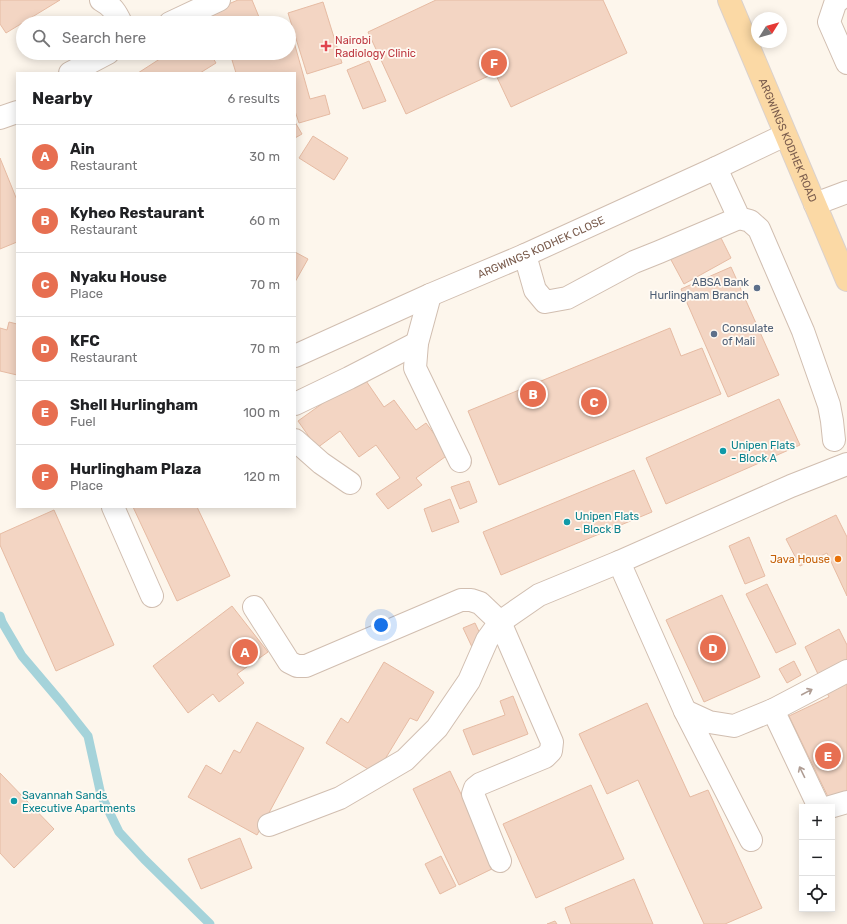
<!DOCTYPE html>
<html lang="en">
<head>
<meta charset="utf-8">
<style>
	:root { --surface:#fff; --page:#f2f2f2; --text:#202124; --muted:#757577; --line:#e0e0e0; --accent:#e76f51 }
	body { margin:0; font-family:Rubik,sans-serif; background:var(--page); color:var(--text) }
	.controls { position:absolute; right:12px; bottom:12px; display:grid; overflow:hidden; border-radius:0px; box-shadow:0 2px 10px #0003 }
	.controls button { width:36px; height:36px; display:grid; place-items:center; padding:0; border:0; border-bottom:1px solid var(--line); background:var(--surface); color:var(--text); font:20px sans-serif }
	.compass { position:absolute; left:751px; top:12px; width:36px; height:36px; border-radius:50%; background:var(--surface); box-shadow:0 2px 10px #0003; rotate:53deg }
	.you { position:absolute; left:381px; top:625px; width:14px; height:14px; margin:-10px; border:3px solid #fff; border-radius:50%; background:#1a73e8; box-shadow:0 0 0 6px #1a73e833 }
	.badge { display:grid; place-items:center; width:26px; height:26px; border-radius:50%; background:var(--accent); color:#fff; font-size:13px; font-weight:700 }
	.pin { position:absolute; translate:-50% -50%; border:2px solid #fff; box-shadow:0 1px 4px #0006 }
	.list { margin:0; padding:0; list-style:none }
	h2 { display:flex; justify-content:space-between; align-items:center; height:52px; margin:0; padding:0 16px; font-size:17px }
	h2 small { font-size:13px; font-weight:400; color:var(--muted) }
	.list li { display:grid; grid-template-columns:26px 1fr auto; gap:12px; align-items:center; box-sizing:border-box; height:64px; padding:0 16px; border-top:1px solid var(--line) }
	.list b { display:block; font-size:15px; white-space:nowrap }
	.list p { margin:0; font-size:13px; white-space:nowrap; color:var(--muted) }
	.list em { font-size:13px; font-style:normal; color:var(--muted) }
	.icon { flex:none; width:22px; height:22px; fill:none; stroke:currentColor; stroke-width:2; stroke-linecap:round; stroke-linejoin:round }
	.map { position:relative; flex:none; width:847px; height:924px; overflow:hidden }
	.search { position:absolute; background:var(--surface); box-shadow:0 2px 10px #0003; left:16px; top:16px; width:280px; height:44px; display:flex; align-items:center; gap:10px; box-sizing:border-box; padding:0 14px; border-radius:22px; color:var(--muted); font-size:15px }
	.panel { position:absolute; background:var(--surface); box-shadow:0 2px 10px #0003; left:16px; top:72px; width:280px; height:436px; border-radius:0px }
	.map>svg:first-child { display:block }
</style>
</head>
<body>
<div class="map">
<svg width="847" height="924" viewBox="0 0 847 924">
	<rect width="100%" height="100%" fill="#fdf6ec"/>
	<g fill="none" stroke-linecap="round" stroke-linejoin="round">
		<path stroke="#a5d3da" stroke-width="9" d="M0 616 2 622 22 656 61 702 88 736 101 795 119 832 144 859 210 924"/>
	</g>
	<g fill="#f3d5c3" stroke="#e6bba3">
		<path d="M0 0H60L6 33 0 24Z"/>
		<path d="M238 0H252L259 17 243 23H205L202 15Z"/>
		<path d="M436 0H603L627 53 511 107 495 73 406 114 368 32Z"/>
		<path d="M323 2 342 63 307 74 288 13Z"/>
		<path d="M294 42 310 99 325 95 330 114 299 123 295 111V73H236L232 60 255 53H289V43Z"/>
		<path d="M169 53H210L216 63 200 73H138Z"/>
		<path d="M369 61 386 101 363 109 347 70Z"/>
		<path d="M295 122 302 134 295 138Z"/>
		<path d="M313 136 348 158 334 180 299 158Z"/>
		<path d="M0 158 17 200V242L0 249Z"/>
		<path d="M718 232 731 258 684 284 670 258Z"/>
		<path d="M295 252 308 259 295 282Z"/>
		<path d="M731 267 779 375 728 397 681 289Z"/>
		<path d="M9 322 17 324V375L0 371V328L7 330Z"/>
		<path d="M670 328 681 356 702 348 721 394 499 485 468 411Z"/>
		<path d="M362 375 384 407 394 400 416 430 426 423 449 454 416 478 422 485 388 509 376 494 400 478 376 445 359 457 340 431 317 448 298 421Z"/>
		<path d="M779 399 800 445 666 504 646 458Z"/>
		<path d="M634 470 652 512 501 575 483 532Z"/>
		<path d="M469 481 477 502 460 509 451 487Z"/>
		<path d="M450 499 459 522 432 532 424 509Z"/>
		<path d="M133 507H197L230 576 177 601Z"/>
		<path d="M54 510 114 645 56 671 0 545V534Z"/>
		<path d="M836 515 847 537V596L827 553 800 566 786 539Z"/>
		<path d="M749 537 765 576 745 584 729 546Z"/>
		<path d="M767 584 796 644 776 653 746 594Z"/>
		<path d="M722 595 760 677 704 702 666 620Z"/>
		<path d="M232 606 268 652 237 674 244 683 219 702 213 694 188 713 153 666Z"/>
		<path d="M475 623 484 642 472 647 463 628Z"/>
		<path d="M839 629 847 645V796L831 803 789 716 829 697 805 647Z"/>
		<path d="M794 661 801 675 787 683 779 669Z"/>
		<path d="M384 662 434 692 417 721 410 718 376 774 326 743 341 718 348 723Z"/>
		<path d="M513 696 528 734 473 755 463 730 505 715 500 701Z"/>
		<path d="M647 703 690 797 708 790 762 908 725 924H704L638 780 607 794 579 734Z"/>
		<path d="M257 722 304 748 257 835 188 797 206 765 221 774 234 750 240 753Z"/>
		<path d="M450 771 496 867 459 885 413 789Z"/>
		<path d="M0 773 54 829 14 868 0 853Z"/>
		<path d="M591 785 624 859 536 898 503 824Z"/>
		<path d="M240 838 252 868 201 889 188 859Z"/>
		<path d="M441 856 456 886 440 894 425 864Z"/>
		<path d="M634 879 653 924H571L565 908Z"/>
		<path d="M555 921 557 924H547Z"/>
	</g>
	<g fill="none" stroke-linecap="round" stroke-linejoin="round">
		<g stroke="#d1beb0" stroke-width="24">
			<g id="minor">
				<path d="M101 0C112 6 116 12 121 23"/>
				<path d="M839 0 836 1 829 22 847 63"/>
				<path d="M170 23 219 0"/>
				<path d="M70 73 108 53"/>
				<path d="M0 118 17 112"/>
				<path d="M716 168 739 218 750 221 759 229 803 331 829 405 832 421 834 440"/>
				<path d="M815 204 847 192"/>
				<path d="M525 255 535 290 545 302 567 298 634 262 659 252 739 218"/>
				<path d="M430 295 417 343 415 368 460 461"/>
				<path id="s1" d="M295 356 430 295 525 255 716 168 785 135"/>
				<path d="M295 404 349 378 417 343"/>
				<path d="M295 440 321 463 350 483"/>
				<path d="M113 507 152 596"/>
				<path d="M619 562 685 711 751 840"/>
				<path d="M254 607 289 662 297 666H306L461 600H471L480 603 500 622 552 742 551 751 545 757 480 784 475 788 473 794 500 861"/>
				<path d="M773 710 819 807"/>
				<path d="M685 711 709 722 734 726 773 710 847 671"/>
				<path d="M830 807 847 802"/>
				<path d="M269 825 340 798 405 760 437 728 469 681 487 640 500 622 539 595 619 562 791 486 847 464"/>
			</g>
		</g>
		<g stroke="#dad1cd" stroke-width="24">
			<g id="major">
				<path id="s2" d="M729 0 847 280"/>
			</g>
		</g>
		<use href="#minor" stroke="#fff" stroke-width="22"/>
		<use href="#major" stroke="#fbd9a5" stroke-width="22"/>
	</g>
	<defs><path id="oneway-shaft" d="M-6 0H5M1.5-3L5.5 0L1.5 3" fill="none" stroke-width="1.6" stroke-linecap="round" stroke-linejoin="round"/></defs>
	<g stroke="#af9d94">
		<use href="#oneway-shaft" transform="translate(807 692) rotate(-28)"/>
		<use href="#oneway-shaft" transform="translate(802 772) rotate(-116)"/>
	</g>
	<path fill="#e0444e" stroke="#fffaf3" stroke-width="1.5" d="M324 40h4v4h4v4h-4v4h-4v-4h-4v-4h4z"/>
	<g fill="#5c6f8a" stroke="#fffaf3" stroke-width="1.5">
		<circle cx="757" cy="288" r="4"/>
		<circle cx="714" cy="334" r="4"/>
	</g>
	<g fill="#0f9aa8" stroke="#fffaf3" stroke-width="1.5">
		<circle cx="723" cy="451" r="4"/>
		<circle cx="567" cy="522" r="4"/>
		<circle cx="14" cy="801" r="4"/>
	</g>
	<circle fill="#e8710a" stroke="#fffaf3" stroke-width="1.5" cx="838" cy="559" r="4"/>
	<g text-anchor="middle" dominant-baseline="central" stroke-width="3.5" stroke-linejoin="round" paint-order="stroke">
		<g font-size="11" fill="#be3a42" stroke="#fffaf3" text-anchor="start">
			<text x="335" y="40">Nairobi<tspan x="335" dy="13">Radiology Clinic</tspan></text>
		</g>
		<g font-size="11" fill="#7a5c4d" stroke="#fffaf3">
			<text stroke="none"><textPath href="#s2" startOffset="152">ARGWINGS KODHEK ROAD</textPath></text>
			<text stroke="none"><textPath href="#s1" startOffset="269">ARGWINGS KODHEK CLOSE</textPath></text>
		</g>
		<g font-size="11" fill="#4e5e75" stroke="#fffaf3" text-anchor="end">
			<text x="749" y="282">ABSA Bank<tspan x="749" dy="13">Hurlingham Branch</tspan></text>
			<text x="722" y="328" text-anchor="start">Consulate<tspan x="722" dy="13">of Mali</tspan></text>
		</g>
		<g font-size="11" fill="#0d838f" stroke="#fffaf3" text-anchor="start">
			<text x="731" y="445">Unipen Flats<tspan x="731" dy="13">- Block A</tspan></text>
			<text x="575" y="516">Unipen Flats<tspan x="575" dy="13">- Block B</tspan></text>
			<text x="22" y="795">Savannah Sands<tspan x="22" dy="13">Executive Apartments</tspan></text>
		</g>
		<g font-size="11" fill="#c56008" stroke="#fffaf3" text-anchor="end">
			<text x="830" y="559">Java House</text>
		</g>
	</g>
</svg>
<div class="controls">
<button>+</button>
<button>−</button>
<button><svg class="icon" aria-label="locate" viewBox="0 0 24 24"><circle cx="12" cy="12" r="6"/><path d="M12 2v4M12 18v4M2 12h4M18 12h4"/></svg></button>
</div>
<svg class="compass" viewBox="-18 -18 36 36"><path d="M0-13l5 13h-10z" fill="#e53935"/><path d="M0 13l5-13h-10z" fill="#757577"/></svg>
<div class="you"></div>
<div class="pin badge" style="left:245px;top:652px">A</div>
<div class="pin badge" style="left:533px;top:394px">B</div>
<div class="pin badge" style="left:594px;top:402px">C</div>
<div class="pin badge" style="left:713px;top:648px">D</div>
<div class="pin badge" style="left:828px;top:756px">E</div>
<div class="pin badge" style="left:494px;top:63px">F</div>
<div class="search"><svg class="icon" aria-label="search" viewBox="0 0 24 24"><circle cx="10" cy="10" r="6"/><path d="M15 15l6 6"/></svg>Search here</div>
<section class="panel">
<h2>Nearby<small>6 results</small></h2>
<ul class="list">
<li><span class="badge">A</span><div><b>Ain</b><p>Restaurant</p></div><em>30 m</em></li>
<li><span class="badge">B</span><div><b>Kyheo Restaurant</b><p>Restaurant</p></div><em>60 m</em></li>
<li><span class="badge">C</span><div><b>Nyaku House</b><p>Place</p></div><em>70 m</em></li>
<li><span class="badge">D</span><div><b>KFC</b><p>Restaurant</p></div><em>70 m</em></li>
<li><span class="badge">E</span><div><b>Shell Hurlingham</b><p>Fuel</p></div><em>100 m</em></li>
<li><span class="badge">F</span><div><b>Hurlingham Plaza</b><p>Place</p></div><em>120 m</em></li>
</ul>
</section>
</div>
</body>
</html>
